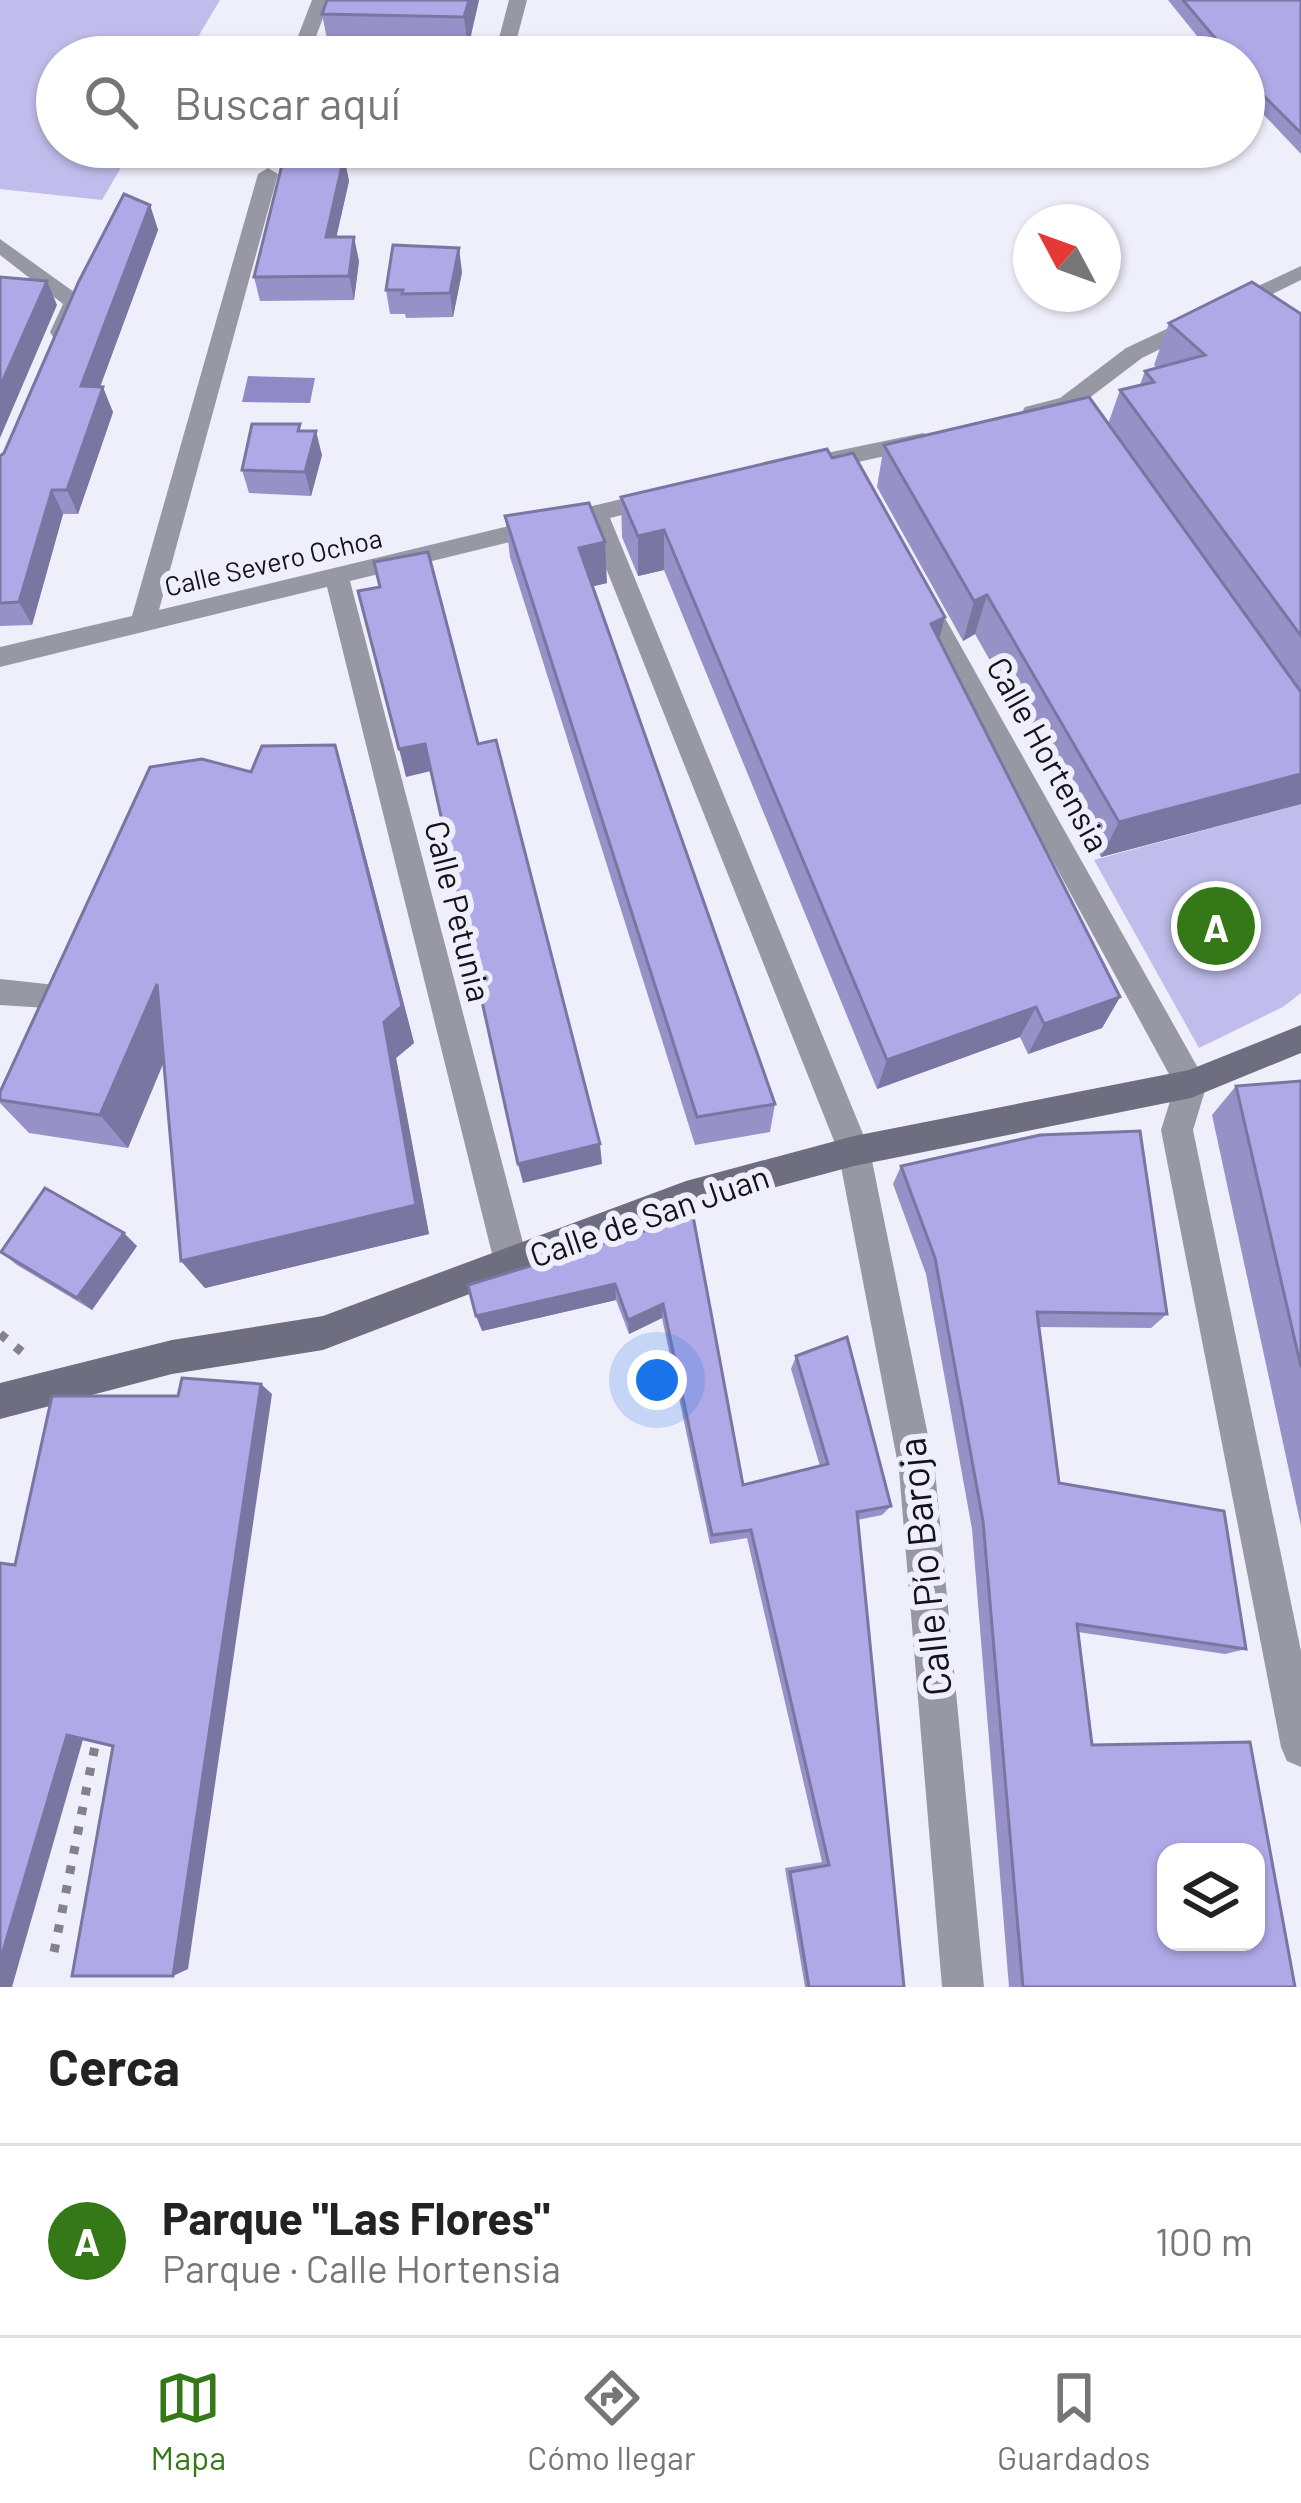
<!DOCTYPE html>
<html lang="es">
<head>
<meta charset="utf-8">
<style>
	:root { --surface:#fff; --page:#f6f6f6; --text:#222; --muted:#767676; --line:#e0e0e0; --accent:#357818 }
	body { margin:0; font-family:Barlow,sans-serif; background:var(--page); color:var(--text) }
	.controls { position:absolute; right:36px; bottom:36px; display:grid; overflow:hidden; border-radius:24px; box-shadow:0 3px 9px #0004 }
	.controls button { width:108px; height:108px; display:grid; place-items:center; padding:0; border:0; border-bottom:3px solid var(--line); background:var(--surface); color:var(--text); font:60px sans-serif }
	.compass { position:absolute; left:1013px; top:204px; width:108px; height:108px; border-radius:50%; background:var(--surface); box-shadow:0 3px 9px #0004; rotate:311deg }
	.you { position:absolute; left:657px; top:1380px; width:42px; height:42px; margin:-30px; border:9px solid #fff; border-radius:50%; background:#1a73e8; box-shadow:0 0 0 18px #1a73e833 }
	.badge { display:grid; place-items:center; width:78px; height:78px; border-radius:50%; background:var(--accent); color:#fff; font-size:39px; font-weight:700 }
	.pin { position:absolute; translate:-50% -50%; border:6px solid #fff; box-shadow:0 3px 12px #0006 }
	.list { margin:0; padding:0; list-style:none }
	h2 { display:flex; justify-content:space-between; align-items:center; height:156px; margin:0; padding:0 48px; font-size:51px }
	h2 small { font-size:39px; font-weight:400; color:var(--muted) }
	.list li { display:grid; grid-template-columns:78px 1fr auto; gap:36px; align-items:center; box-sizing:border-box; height:192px; padding:0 48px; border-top:3px solid var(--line) }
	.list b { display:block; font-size:45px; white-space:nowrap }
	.list p { margin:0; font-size:39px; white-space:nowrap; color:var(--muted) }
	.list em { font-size:39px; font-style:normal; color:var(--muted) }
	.icon { flex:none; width:66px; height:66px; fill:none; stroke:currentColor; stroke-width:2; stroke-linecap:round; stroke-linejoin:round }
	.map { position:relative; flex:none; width:1301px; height:1987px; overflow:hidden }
	.search { position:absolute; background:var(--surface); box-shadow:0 3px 9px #0004; left:36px; right:36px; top:36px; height:132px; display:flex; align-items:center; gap:30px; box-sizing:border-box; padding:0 42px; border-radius:66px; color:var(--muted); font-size:45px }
	.sheet { height:348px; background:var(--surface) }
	nav { display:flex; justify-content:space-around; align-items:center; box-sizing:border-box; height:168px; border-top:3px solid var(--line); background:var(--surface); font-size:33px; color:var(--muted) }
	nav a { display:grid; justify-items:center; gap:6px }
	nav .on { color:var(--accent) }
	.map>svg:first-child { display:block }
</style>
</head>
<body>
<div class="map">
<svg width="1301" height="1987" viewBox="0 0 1301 1987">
	<rect width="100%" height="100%" fill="#efeefb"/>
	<g fill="#c0bdec">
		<path d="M0 0H220L186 57H57V147H133L102 200 0 189Z"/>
		<path d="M1301 804V993L1283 1007 1199 1048 1094 860Z"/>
	</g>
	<path fill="#8f89c5" d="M248 376 315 378 310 403 242 402Z"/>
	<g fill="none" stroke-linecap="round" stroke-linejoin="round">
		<g stroke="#82818d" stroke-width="9" stroke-dasharray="8 12" stroke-linecap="butt">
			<path d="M0 1334 22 1352"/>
			<path d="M54 1952 97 1736"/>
		</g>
		<g fill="#9898a4" fill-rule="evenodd">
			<path d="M312 0H330L313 44 304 49 295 44Z"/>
			<path d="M509 0H527L516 42 507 47 498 42Z"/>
			<path d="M268 168 278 174 159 610 659 490 671 498 667 504 610 518 870 1151 935 1470 984 1987H942L899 1470 838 1151 588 523 350 581 528 1262 523 1273 511 1278 499 1273 494 1262 327 587 0 667V647L132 616 258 174Z"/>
			<path d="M0 239 81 297 85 302 69 337H53L50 332 63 304 0 255Z"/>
			<path d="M1301 266V280L1142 358 1076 408 1033 419 1022 412 1025 407 1060 398 1126 348Z"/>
			<path d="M923 433 931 436V446L817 471 805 463 817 455Z"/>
			<path d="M923 592 932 595 1207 1084 1193 1130 1301 1651V1767L1287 1761 1281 1747 1161 1130 1175 1085 911 601Z"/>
			<path d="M0 979 74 987 78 996 74 1005 63 1009 0 1005Z"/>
		</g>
		<path fill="#6f6e80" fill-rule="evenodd" d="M1301 1025V1053L1191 1098 854 1166 686 1211 323 1350 172 1374 0 1419V1383L172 1340 323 1316 686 1181 854 1136 1189 1070Z"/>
	</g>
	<g fill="#9691c7">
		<path d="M327 0H479L468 48 328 44 322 14Z"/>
		<path d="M1168 0H1301V154L1244 94V57H1214Z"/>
		<path d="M344 157 349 181 336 237 359 261 354 300 260 301 254 277Z"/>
		<path d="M150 205 158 230 100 387 113 412 78 514H63L32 625 0 626V456L4 453Z"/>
		<path d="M462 272 453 317 406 318 405 314H390L386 290Z"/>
		<path d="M1301 314V804L1101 857 975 634 963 641 877 487 884 445 1108 424 1120 390 1140 385 1145 371 1157 368 1154 365 1169 323Z"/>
		<path d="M302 431 322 455 311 496 249 493 242 470Z"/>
		<path d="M621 497 939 640 1120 997 1102 1028 1028 1054 1020 1037 877 1089 664 570 638 576 622 537Z"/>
		<path d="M505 516 607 583 593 586 775 1104 770 1132 695 1145 510 557Z"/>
		<path d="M335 745 348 789 414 1043 396 1058 429 1234 205 1288 181 1261 164 1062 128 1148 29 1133 0 1103V1092L251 772Z"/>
		<path d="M1301 1081V1526L1212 1115 1236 1086Z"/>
		<path d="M901 1166 1167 1314 1151 1328 1039 1327 1059 1483 1246 1649 1225 1654 1078 1632 1092 1745 1295 1987H1009L972 1529 926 1274 893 1184Z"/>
		<path d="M693 1216 743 1485 820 1466 791 1369 796 1356 891 1506 882 1515 857 1520 904 1987H805L785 1868 822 1862 747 1538 710 1544 662 1318 629 1334 616 1300 482 1331Z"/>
		<path d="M137 1246 92 1310 17 1265 1 1252Z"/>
	</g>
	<g fill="#7a76a2">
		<path d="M469 0H479L468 48 464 17Z"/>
		<path d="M344 157 349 181 331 261 326 237Z"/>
		<path d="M150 205 158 230 91 411 81 386Z"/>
		<path d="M354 237 359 261 354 300 349 276Z"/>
		<path d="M459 248 462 272 453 317 450 293Z"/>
		<path d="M47 281 57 305 0 438V387Z"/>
		<path d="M103 387 113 412 78 514 67 490Z"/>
		<path d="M316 431 322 455 311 496 305 472Z"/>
		<path d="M52 490 63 514 32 625 19 602Z"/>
		<path d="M664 530V570L638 576V536Z"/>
		<path d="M605 542 607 583 582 589 579 548Z"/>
		<path d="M987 595 975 634 963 641 974 601Z"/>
		<path d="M945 617 935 656 931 624Z"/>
		<path d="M425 744 431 771 406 777 399 749Z"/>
		<path d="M335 745 348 789 414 1043 396 1058 429 1234 205 1288 181 1261Z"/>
		<path d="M1301 774V804L1101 857 1119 822Z"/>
		<path d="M157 984 180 1022 128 1148 100 1115Z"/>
		<path d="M1120 997 1102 1028 1028 1054 1044 1024Z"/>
		<path d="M1036 1007 1020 1037 877 1089 887 1060Z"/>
		<path d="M600 1144 602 1164 523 1183 518 1164Z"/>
		<path d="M124 1233 137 1246 92 1310 77 1298Z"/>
		<path d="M615 1284 616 1300 482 1331 476 1316Z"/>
		<path d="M663 1304 662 1318 629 1334 628 1320Z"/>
		<path d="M261 1384 272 1394 188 1969 173 1976Z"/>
		<path d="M67 1735 84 1736 12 1987H0V1961Z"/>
	</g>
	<g fill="#afa9e7" stroke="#7a76a2" stroke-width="3" fill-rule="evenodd">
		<path d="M327 0H469L464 17 322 14Z"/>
		<path d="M1183 0H1301V133L1264 96 1244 72V57H1231Z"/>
		<path d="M294 154 344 157 326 237H354L349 276 254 277 282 165H291Z"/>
		<path d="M124 194 150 205 81 386 103 387 67 490H52L19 602 0 603V456L4 453 79 281Z"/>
		<path d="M393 245 459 248 450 293 402 294 403 290H386Z"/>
		<path d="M0 277 47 281 0 387Z"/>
		<path d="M1252 282 1301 314V636L1120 390 1154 382 1145 371 1205 355 1169 323Z"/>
		<path d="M1089 397 1301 692V774L1119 822 987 595 974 601 884 445Z"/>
		<path d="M252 424H300L298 431H316L305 472 242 470Z"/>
		<path d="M827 449 832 458 853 453 945 617 931 624 1120 997 1044 1024 1036 1007 887 1060 664 530 638 536 621 497Z"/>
		<path d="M589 503 605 542 579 548 775 1104 697 1117 505 516Z"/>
		<path d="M428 552 478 744 496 740 600 1144 518 1164 425 744 399 749 358 591 380 587 374 562Z"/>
		<path d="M335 745 402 1006 384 1022 416 1205 181 1261 157 984 100 1115 0 1100V1092L150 767 202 759 251 772 262 746Z"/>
		<path d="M1301 1081V1367L1236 1086Z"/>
		<path d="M1140 1131 1167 1314 1037 1312 1059 1483 1224 1511 1246 1649 1077 1624 1092 1745 1250 1742 1295 1987H1023L983 1521 935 1258 901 1166 1040 1135ZM1166 1852H1256V1942H1166Z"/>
		<path d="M45 1188 124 1233 77 1298 1 1252Z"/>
		<path d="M693 1216 743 1485 828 1464 796 1356 847 1337 891 1506 857 1512 904 1987H809L790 1872 829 1865 751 1530 712 1535 663 1304 628 1320 615 1284 476 1316 468 1285Z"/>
		<path d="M182 1378 261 1384 173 1976H72L113 1746 67 1735 0 1961V1563L15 1565 52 1396H178Z"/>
	</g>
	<g text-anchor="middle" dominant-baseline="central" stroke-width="12" stroke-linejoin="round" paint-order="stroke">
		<g font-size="27" fill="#13121d" stroke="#efeefb">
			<text transform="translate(273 561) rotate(-13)">Calle Severo Ochoa</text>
		</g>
		<g font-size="33" fill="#13121d" stroke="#efeefb">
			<text transform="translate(1049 754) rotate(61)">Calle Hortensia</text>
			<text transform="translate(459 911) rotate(76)">Calle Petunia</text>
			<text transform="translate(649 1215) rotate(-19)">Calle de San Juan</text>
		</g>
		<g font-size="39" fill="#13121d" stroke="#efeefb">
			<text transform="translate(923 1567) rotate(-96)">Calle Pío Baroja</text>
		</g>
	</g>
</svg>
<div class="controls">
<button><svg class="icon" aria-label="layers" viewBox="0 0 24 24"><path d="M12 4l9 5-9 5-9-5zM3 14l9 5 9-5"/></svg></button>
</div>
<svg class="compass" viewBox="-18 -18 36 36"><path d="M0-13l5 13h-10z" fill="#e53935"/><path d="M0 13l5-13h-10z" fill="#767676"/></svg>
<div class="you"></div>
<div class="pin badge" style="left:1216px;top:926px">A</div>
<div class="search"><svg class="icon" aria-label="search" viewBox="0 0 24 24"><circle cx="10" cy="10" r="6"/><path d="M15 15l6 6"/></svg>Buscar aquí</div>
</div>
<section class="sheet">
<h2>Cerca<small></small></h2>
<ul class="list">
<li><span class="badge">A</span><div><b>Parque &quot;Las Flores&quot;</b><p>Parque · Calle Hortensia</p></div><em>100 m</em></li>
</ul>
</section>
<nav>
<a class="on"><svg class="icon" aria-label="map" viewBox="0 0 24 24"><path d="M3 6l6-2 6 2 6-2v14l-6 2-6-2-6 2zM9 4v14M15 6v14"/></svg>Mapa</a>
<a><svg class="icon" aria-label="directions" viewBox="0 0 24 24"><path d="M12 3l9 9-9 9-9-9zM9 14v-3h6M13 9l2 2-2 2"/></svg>Cómo llegar</a>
<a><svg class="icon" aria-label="saved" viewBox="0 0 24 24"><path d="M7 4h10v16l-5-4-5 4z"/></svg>Guardados</a>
</nav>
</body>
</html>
